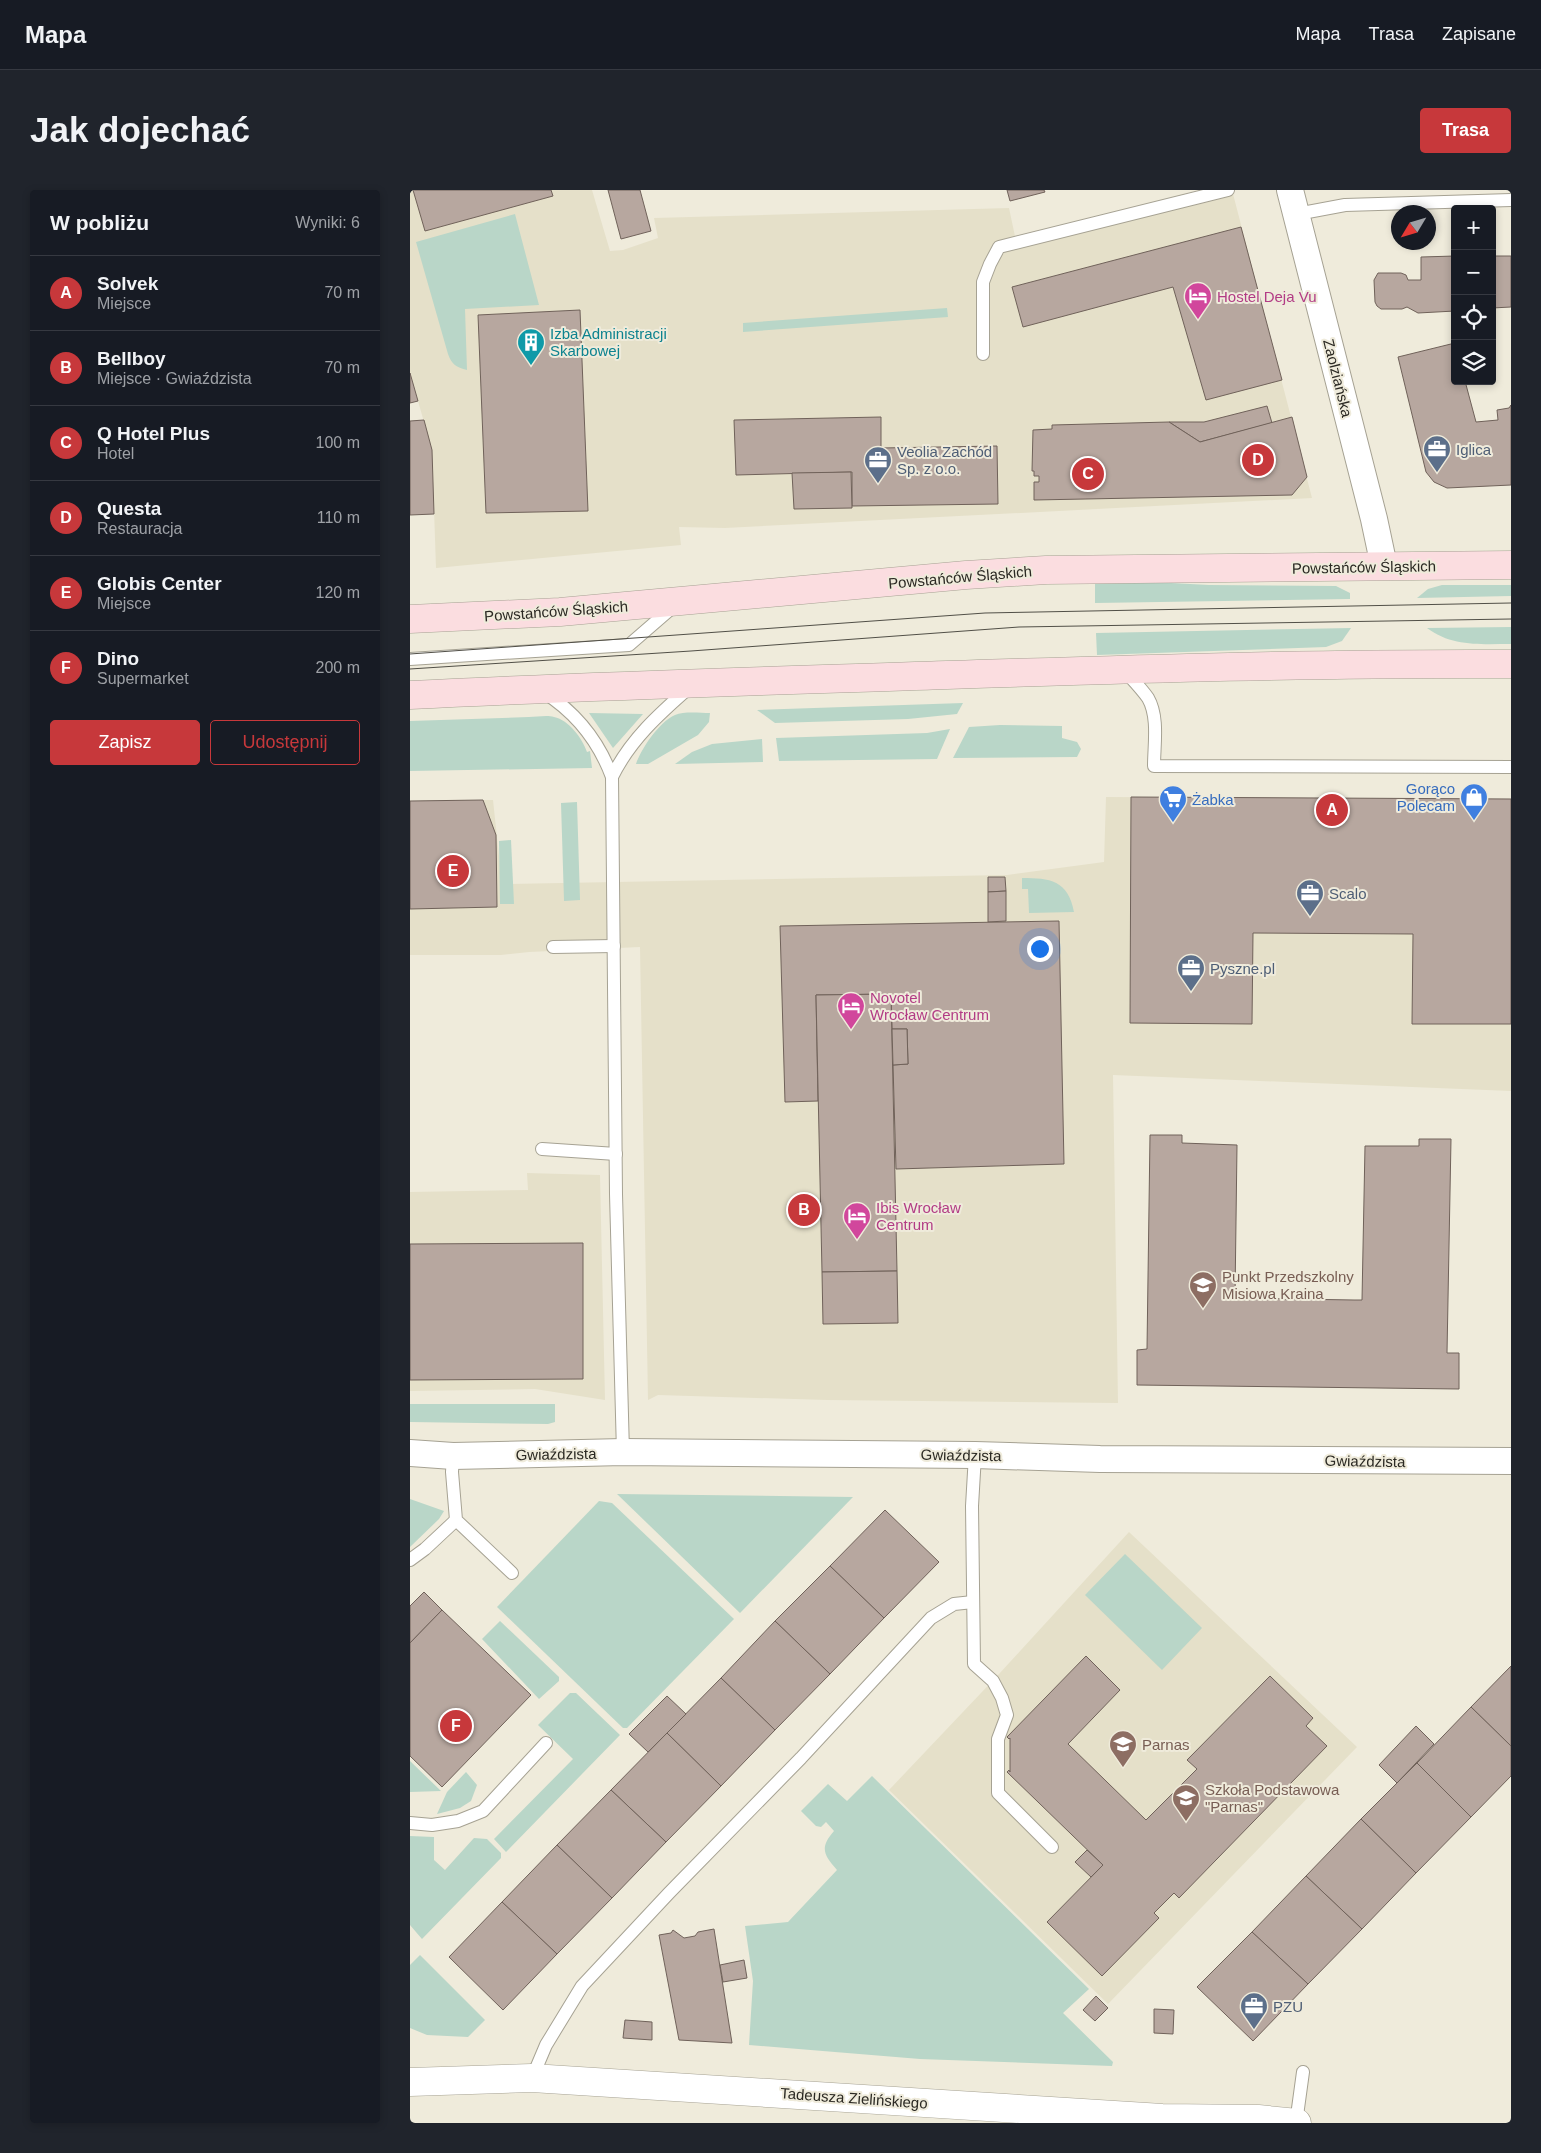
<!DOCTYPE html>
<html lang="pl">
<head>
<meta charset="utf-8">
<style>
	:root { --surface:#171b24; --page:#20242c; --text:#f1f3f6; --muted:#9ea1a6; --line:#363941; --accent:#c7383b }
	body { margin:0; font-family:Arial,sans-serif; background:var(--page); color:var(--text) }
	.controls { position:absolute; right:15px; top:15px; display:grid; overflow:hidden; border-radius:5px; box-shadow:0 2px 8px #0003 }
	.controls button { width:45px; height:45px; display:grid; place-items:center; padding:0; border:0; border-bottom:1px solid var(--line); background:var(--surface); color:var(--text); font:25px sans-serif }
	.compass { position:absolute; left:981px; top:15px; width:45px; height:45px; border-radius:50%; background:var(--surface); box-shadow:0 2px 8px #0003; rotate:232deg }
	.you { position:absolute; left:629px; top:758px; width:18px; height:18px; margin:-12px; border:4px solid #fff; border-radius:50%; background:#1a73e8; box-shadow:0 0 0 8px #1a73e833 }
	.badge { display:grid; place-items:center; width:32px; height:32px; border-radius:50%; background:var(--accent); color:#fff; font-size:16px; font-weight:700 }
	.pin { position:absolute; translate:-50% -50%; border:2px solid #fff; box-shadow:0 1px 5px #0006 }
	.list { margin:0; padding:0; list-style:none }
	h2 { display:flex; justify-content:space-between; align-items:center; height:65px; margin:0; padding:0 20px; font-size:21px }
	h2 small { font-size:16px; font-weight:400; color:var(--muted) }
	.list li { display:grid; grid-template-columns:32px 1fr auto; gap:15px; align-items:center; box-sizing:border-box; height:75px; padding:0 20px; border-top:1px solid var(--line) }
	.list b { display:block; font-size:19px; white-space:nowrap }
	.list p { margin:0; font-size:16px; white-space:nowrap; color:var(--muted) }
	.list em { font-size:16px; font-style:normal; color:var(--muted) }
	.actions { display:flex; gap:10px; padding:15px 20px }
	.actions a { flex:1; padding:11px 0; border:1px solid var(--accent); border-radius:5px; text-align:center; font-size:18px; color:var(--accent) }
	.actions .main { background:var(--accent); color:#fff }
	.icon { flex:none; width:28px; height:28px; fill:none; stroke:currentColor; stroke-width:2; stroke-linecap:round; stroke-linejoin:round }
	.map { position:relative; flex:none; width:1101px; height:1933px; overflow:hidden; border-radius:5px }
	header { display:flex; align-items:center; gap:30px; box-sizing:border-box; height:70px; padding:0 25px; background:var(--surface); border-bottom:1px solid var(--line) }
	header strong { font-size:24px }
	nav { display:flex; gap:28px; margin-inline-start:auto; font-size:18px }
	.intro { display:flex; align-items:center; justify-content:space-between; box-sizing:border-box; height:120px; padding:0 30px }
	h1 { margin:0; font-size:35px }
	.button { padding:12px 22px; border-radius:5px; background:var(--accent); color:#fff; font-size:18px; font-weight:700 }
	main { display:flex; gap:30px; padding:0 30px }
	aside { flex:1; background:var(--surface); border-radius:5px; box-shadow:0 2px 8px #0003 }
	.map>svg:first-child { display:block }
</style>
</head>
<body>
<header>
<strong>Mapa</strong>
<nav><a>Mapa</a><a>Trasa</a><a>Zapisane</a></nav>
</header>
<div class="intro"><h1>Jak dojechać</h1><a class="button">Trasa</a></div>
<main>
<aside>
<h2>W pobliżu<small>Wyniki: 6</small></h2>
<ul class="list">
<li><span class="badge">A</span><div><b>Solvek</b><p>Miejsce</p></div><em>70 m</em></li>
<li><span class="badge">B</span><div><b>Bellboy</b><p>Miejsce · Gwiaździsta</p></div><em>70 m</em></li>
<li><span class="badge">C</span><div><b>Q Hotel Plus</b><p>Hotel</p></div><em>100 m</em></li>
<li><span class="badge">D</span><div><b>Questa</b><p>Restauracja</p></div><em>110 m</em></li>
<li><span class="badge">E</span><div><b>Globis Center</b><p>Miejsce</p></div><em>120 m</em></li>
<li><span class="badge">F</span><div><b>Dino</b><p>Supermarket</p></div><em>200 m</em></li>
</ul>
<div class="actions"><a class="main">Zapisz</a><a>Udostępnij</a></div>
</aside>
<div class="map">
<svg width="1101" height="1933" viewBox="0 0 1101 1933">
	<rect width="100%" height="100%" fill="#efebdb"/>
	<g fill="#e5e0c9">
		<path d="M0 0H182L200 61 213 60 248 48 244 28 599 18 606 51 822 0 902 308 315 338 269 337 271 355 26 378 22 260 0 183Z"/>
		<path d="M696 607 1101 609V901L703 885 708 1213 417 1210 248 1205 238 1210 230 757 119 762 91 765H0V611L83 610 92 694 597 685 694 672Z"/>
		<path d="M117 983 190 985 195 1210 125 1199 0 1201V1002L118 1000Z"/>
		<path d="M719 1342 947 1557 698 1814 479 1600 589 1484Z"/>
	</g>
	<g fill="#b9d6c8">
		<path d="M105 24 129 115 55 119 57 180C46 177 42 175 38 164L6 52Z"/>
		<path d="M537 118 538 127 333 142V133Z"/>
		<path d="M685 389 799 395 926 396 940 403V409L685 413Z"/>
		<path d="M1032 395H1101V406L1007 408 1018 399Z"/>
		<path d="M1101 437V454C1071 454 1042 457 1017 438Z"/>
		<path d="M941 438 932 451 916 457 687 465 686 443Z"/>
		<path d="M553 513 547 524 498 529 365 533 347 520Z"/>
		<path d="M179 523 233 524 203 558Z"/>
		<path d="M300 523 299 532 288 545 238 574H226C231 559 249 532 265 525 274 521 290 523 300 523Z"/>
		<path d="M119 527C127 527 137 525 144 527 159 530 172 548 177 562L180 561 182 578 0 581V531Z"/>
		<path d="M590 535 652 536V548L667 552 671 559 667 567 543 568 559 537Z"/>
		<path d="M540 539 527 569 369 571 366 548 517 543Z"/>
		<path d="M352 549 353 572 265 574 282 562 302 554Z"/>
		<path d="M167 612 170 710 154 711 151 613Z"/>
		<path d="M101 650 104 714H90L89 651Z"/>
		<path d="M612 688C640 688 658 690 664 722L619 723 618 699H612Z"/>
		<path d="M0 1214H145V1232L138 1234 0 1232Z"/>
		<path d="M207 1304 443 1307 330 1423Z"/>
		<path d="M0 1309 34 1321 29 1329 0 1357Z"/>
		<path d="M189 1311 202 1313 324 1429 217 1538H213L87 1417Z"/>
		<path d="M715 1364 792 1438 752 1480 675 1405Z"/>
		<path d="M90 1431 149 1487V1491L129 1509 72 1449Z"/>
		<path d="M160 1503H166L210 1545 96 1662 84 1649 163 1569 128 1535Z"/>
		<path d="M0 1571 31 1601 0 1602Z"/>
		<path d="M56 1582 67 1595 61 1611 50 1618 27 1624 37 1602Z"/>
		<path d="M462 1586 679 1799 653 1823 703 1872 702 1876 510 1869 339 1855 343 1791 335 1736 378 1732 427 1680C414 1665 409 1658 424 1641L416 1632 411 1637 406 1636 391 1621 418 1594 437 1611Z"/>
		<path d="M0 1646 24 1647V1670L35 1680 64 1648 77 1649 91 1663V1668L12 1749 0 1735Z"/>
		<path d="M10 1765 75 1830 58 1847 17 1845 0 1838V1775Z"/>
	</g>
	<g fill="#b7a79f" stroke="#70625a">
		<path d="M3 0H141L143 6 15 41Z"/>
		<path d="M198 0H230L241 41 211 49Z"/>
		<path d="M597 0H634L635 2 600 11Z"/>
		<path d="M831 37 872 190 796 210 763 97 613 137 602 97Z"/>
		<path d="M1045 66V121L1008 123 997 117 992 119H971L967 116 965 112 964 90 968 83H991L996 85 998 90H1011V67Z"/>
		<path d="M1082 66H1101V117L1082 118Z"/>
		<path d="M170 120 178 321 76 323 68 125Z"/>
		<path d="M1045 153V191H1055L1066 232 1088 230 1087 220 1099 218 1101 215V295L1037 298 1024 292 1016 282 988 167Z"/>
		<path d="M0 183 8 211 0 213Z"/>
		<path d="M857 216 862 233 790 252 759 232H794Z"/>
		<path d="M471 227V258L587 256 588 314 442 316V282L326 285 324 230Z"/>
		<path d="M882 227 897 287 882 305 624 310V292H629V286H624V281H622L623 240 642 239V235L759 232 790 252Z"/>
		<path d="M14 230 22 260 24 324 0 325V231Z"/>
		<path d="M441 282 442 318 384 319 382 283Z"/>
		<path d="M721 607 1101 609V834H1002L1003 744 843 743 842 834 720 833Z"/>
		<path d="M73 610 86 645 87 717 0 719V611Z"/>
		<path d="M578 687H595L596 701 578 702Z"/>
		<path d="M596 701V731L578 732V702Z"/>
		<path d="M649 731 654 974 486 979 483 875 498 874 497 839H482L481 804 406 805 408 911 375 912 370 736Z"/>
		<path d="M481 804 487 1081 412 1082 406 805Z"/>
		<path d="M482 839H497L498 874 483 875Z"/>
		<path d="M740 945H772V953L827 955 825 1108 944 1110H952L955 956H1009V949H1041L1037 1163H1049V1199L727 1195V1160L737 1159Z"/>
		<path d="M173 1053V1189L0 1190V1054Z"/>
		<path d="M487 1081 488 1133 413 1134 412 1082Z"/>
		<path d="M475 1320 529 1372 474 1428 420 1376Z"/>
		<path d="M420 1376 474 1428 420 1484 365 1431Z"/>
		<path d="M14 1402 32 1420 0 1453V1416Z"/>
		<path d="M32 1420 121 1505 32 1597 0 1566V1453Z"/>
		<path d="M365 1431 420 1484 365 1540 311 1488Z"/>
		<path d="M676 1466 710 1500 658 1554 736 1630 787 1579 777 1570 860 1486 903 1528 896 1536 917 1556 769 1708 764 1703 744 1723 749 1728 692 1786 637 1732 693 1675 597 1582 599 1580 600 1582V1548L599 1549 597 1547Z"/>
		<path d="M1101 1476V1556L1061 1517Z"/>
		<path d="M311 1488 365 1540 311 1596 257 1543Z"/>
		<path d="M257 1506 276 1524 238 1562 219 1544Z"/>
		<path d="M1061 1517 1101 1556V1586L1061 1627 1007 1573Z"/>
		<path d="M1006 1536 1024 1554 987 1593 969 1575Z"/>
		<path d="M257 1543 311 1596 256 1652 201 1600Z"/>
		<path d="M1007 1573 1061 1627 1006 1683 951 1629Z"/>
		<path d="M201 1600 256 1652 202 1708 147 1655Z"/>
		<path d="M951 1629 1006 1683 952 1739 896 1686Z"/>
		<path d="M147 1655 202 1708 147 1764 92 1712Z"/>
		<path d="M677 1660 693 1675 681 1687 665 1672Z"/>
		<path d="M896 1686 952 1739 898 1794 842 1742Z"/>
		<path d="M92 1712 147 1764 93 1820 39 1767Z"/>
		<path d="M304 1739 322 1853 269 1850 249 1745 261 1743 263 1740 274 1748 285 1746 288 1742Z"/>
		<path d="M842 1742 898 1794 843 1851 787 1797Z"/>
		<path d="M334 1770 337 1788 313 1792 310 1775Z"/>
		<path d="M686 1806 698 1818 685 1831 673 1820Z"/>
		<path d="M744 1819 764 1820 763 1844 744 1843Z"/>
		<path d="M215 1830 242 1832V1850L213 1848Z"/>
	</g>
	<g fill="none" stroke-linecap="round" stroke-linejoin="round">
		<g stroke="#a6a293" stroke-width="14">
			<g id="service">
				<path d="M887 24 935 15 1101 10"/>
				<path d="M573 164V92L580 74 589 57 818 0"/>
				<path d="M0 469 219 455 264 416"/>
				<path d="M714 480C722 489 731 498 738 508 749 527 744 555 744 576L1101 577"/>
				<path d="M135 503C166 523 189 552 202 587L206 1004 213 1262"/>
				<path d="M202 587C220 550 249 524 280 497"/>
				<path d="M143 757 204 756"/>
				<path d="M132 959 206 964"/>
				<path d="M565 1265 562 1316 564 1474 583 1491 592 1508 597 1525 588 1549V1603L642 1657"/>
				<path d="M43 1266 42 1282 46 1330 102 1383"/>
				<path d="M0 1370 15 1359 46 1330"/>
				<path d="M0 1633 22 1635 48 1631 73 1621 136 1553"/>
				<path d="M122 1888 136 1855 172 1796 259 1703 391 1568 521 1428 544 1414 563 1412"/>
				<path d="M886 1933 893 1882"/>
			</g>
		</g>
		<g stroke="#a6a293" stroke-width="28">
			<g id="minor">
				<path d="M880 0 964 329 974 376"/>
				<path d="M0 1263 43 1266 213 1262 565 1265 690 1269 1101 1271"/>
			</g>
		</g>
		<g stroke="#a6a293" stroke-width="29">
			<path id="tertiary" d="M0 1892 122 1888 752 1928 848 1929 887 1933"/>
		</g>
		<g stroke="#a6a293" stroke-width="29">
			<g id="secondary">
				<path d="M0 429 150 422 556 385 636 380 1101 375"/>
				<path d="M0 505C179 496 358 491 537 485 725 479 913 473 1101 474"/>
			</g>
		</g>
		<use href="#service" stroke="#fff" stroke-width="12"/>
		<use href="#minor" stroke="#fff" stroke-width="26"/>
		<use href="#tertiary" stroke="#fff" stroke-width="28"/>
		<use href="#secondary" stroke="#fbdde0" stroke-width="28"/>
		<g stroke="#514f47" stroke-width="1">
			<path d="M0 464 575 423 1101 413"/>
			<path d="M0 479 281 461 609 437 1101 429"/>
		</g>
	</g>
	<defs>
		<g id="hotel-pin" transform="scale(1.4375)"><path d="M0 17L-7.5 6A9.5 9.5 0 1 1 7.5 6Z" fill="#d1479c" stroke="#efebdb"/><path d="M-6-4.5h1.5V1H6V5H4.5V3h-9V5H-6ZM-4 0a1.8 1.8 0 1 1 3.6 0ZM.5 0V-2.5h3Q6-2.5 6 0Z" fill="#fff"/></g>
		<g id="building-pin" transform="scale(1.4375)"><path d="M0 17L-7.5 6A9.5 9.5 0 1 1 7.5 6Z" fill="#0f9aa8" stroke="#efebdb"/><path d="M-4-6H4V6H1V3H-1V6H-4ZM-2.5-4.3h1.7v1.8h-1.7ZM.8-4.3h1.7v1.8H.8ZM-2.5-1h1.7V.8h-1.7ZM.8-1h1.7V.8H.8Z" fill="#fff"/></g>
		<g id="office-pin" transform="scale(1.4375)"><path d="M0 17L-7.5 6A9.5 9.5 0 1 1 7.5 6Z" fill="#5c6f8a" stroke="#efebdb"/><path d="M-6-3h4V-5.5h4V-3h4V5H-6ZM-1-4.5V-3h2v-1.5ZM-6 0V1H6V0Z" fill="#fff"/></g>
		<g id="shop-pin" transform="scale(1.4375)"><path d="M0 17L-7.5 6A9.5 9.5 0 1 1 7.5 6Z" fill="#3f7fe0" stroke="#efebdb"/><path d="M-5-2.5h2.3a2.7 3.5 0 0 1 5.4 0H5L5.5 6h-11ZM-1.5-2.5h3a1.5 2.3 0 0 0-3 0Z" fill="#fff"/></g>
		<g id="supermarket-pin" transform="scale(1.4375)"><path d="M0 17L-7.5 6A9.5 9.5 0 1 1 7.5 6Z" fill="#3f7fe0" stroke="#efebdb"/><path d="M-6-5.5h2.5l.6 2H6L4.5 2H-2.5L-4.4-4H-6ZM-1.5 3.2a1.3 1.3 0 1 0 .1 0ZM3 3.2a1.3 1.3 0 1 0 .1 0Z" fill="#fff"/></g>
		<g id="school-pin" transform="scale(1.4375)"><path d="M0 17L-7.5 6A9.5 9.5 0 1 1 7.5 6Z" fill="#8d6e63" stroke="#efebdb"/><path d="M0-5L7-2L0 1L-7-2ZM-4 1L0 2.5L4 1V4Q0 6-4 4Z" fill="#fff"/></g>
	</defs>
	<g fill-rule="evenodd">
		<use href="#hotel-pin" x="788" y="106"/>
		<use href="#building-pin" x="121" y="152"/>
		<use href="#office-pin" x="1027" y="259"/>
		<use href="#office-pin" x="468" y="270"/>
		<use href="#shop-pin" x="1064" y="607"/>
		<use href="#supermarket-pin" x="763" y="609"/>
		<use href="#office-pin" x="900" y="703"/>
		<use href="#office-pin" x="781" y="778"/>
		<use href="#hotel-pin" x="441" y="816"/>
		<use href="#hotel-pin" x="447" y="1026"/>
		<use href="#school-pin" x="793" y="1095"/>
		<use href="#school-pin" x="713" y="1554"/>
		<use href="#school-pin" x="776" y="1608"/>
		<use href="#office-pin" x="844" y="1816"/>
	</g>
	<g text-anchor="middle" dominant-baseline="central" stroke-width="4" stroke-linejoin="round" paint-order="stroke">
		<g font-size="15" fill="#b23c85" stroke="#efebdb" text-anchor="start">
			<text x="807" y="106">Hostel Deja Vu</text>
			<text x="460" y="807">Novotel<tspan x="460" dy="17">Wrocław Centrum</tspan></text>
			<text x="466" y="1017">Ibis Wrocław<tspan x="466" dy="17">Centrum</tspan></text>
		</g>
		<g font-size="15" fill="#0d838f" stroke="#efebdb" text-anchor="start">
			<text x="140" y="143">Izba Administracji<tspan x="140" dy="17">Skarbowej</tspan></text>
		</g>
		<g font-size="15" fill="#2b2923" stroke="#efebdb">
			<text transform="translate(928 188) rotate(76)">Zaolziańska</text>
			<text transform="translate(954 377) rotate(-1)">Powstańców Śląskich</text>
			<text transform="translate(550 387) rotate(-5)">Powstańców Śląskich</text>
			<text transform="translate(146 421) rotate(-4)">Powstańców Śląskich</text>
			<text transform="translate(146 1264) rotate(-1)">Gwiaździsta</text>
			<text transform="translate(551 1265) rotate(1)">Gwiaździsta</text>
			<text transform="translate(955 1271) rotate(1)">Gwiaździsta</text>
			<text transform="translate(444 1908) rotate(4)">Tadeusza Zielińskiego</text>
		</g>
		<g font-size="15" fill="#4e5e75" stroke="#efebdb" text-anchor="start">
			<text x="1046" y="259">Iglica</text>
			<text x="487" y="261">Veolia Zachód<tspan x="487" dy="17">Sp. z o.o.</tspan></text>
			<text x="919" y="703">Scalo</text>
			<text x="800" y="778">Pyszne.pl</text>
			<text x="863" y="1816">PZU</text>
		</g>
		<g font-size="15" fill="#366cbe" stroke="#efebdb" text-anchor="end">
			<text x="1045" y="598">Gorąco<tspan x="1045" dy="17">Polecam</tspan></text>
			<text x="782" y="609" text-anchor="start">Żabka</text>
		</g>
		<g font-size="15" fill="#785e54" stroke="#efebdb" text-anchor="start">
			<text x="812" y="1086">Punkt Przedszkolny<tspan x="812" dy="17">Misiowa Kraina</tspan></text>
			<text x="732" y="1554">Parnas</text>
			<text x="795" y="1599">Szkoła Podstawowa<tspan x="795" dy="17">"Parnas"</tspan></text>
		</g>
	</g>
</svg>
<div class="controls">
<button>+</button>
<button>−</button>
<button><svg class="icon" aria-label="locate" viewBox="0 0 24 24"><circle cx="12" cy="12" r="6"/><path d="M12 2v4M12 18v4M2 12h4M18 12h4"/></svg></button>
<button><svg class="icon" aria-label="layers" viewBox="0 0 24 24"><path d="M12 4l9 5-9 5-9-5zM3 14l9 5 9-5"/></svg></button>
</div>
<svg class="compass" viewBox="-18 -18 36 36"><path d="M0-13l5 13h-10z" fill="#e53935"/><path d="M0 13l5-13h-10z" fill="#9ea1a6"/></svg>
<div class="you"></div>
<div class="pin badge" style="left:922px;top:620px">A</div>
<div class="pin badge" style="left:394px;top:1020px">B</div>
<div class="pin badge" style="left:678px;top:284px">C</div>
<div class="pin badge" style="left:848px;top:270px">D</div>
<div class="pin badge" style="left:43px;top:681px">E</div>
<div class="pin badge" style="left:46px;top:1536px">F</div>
</div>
</main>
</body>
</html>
